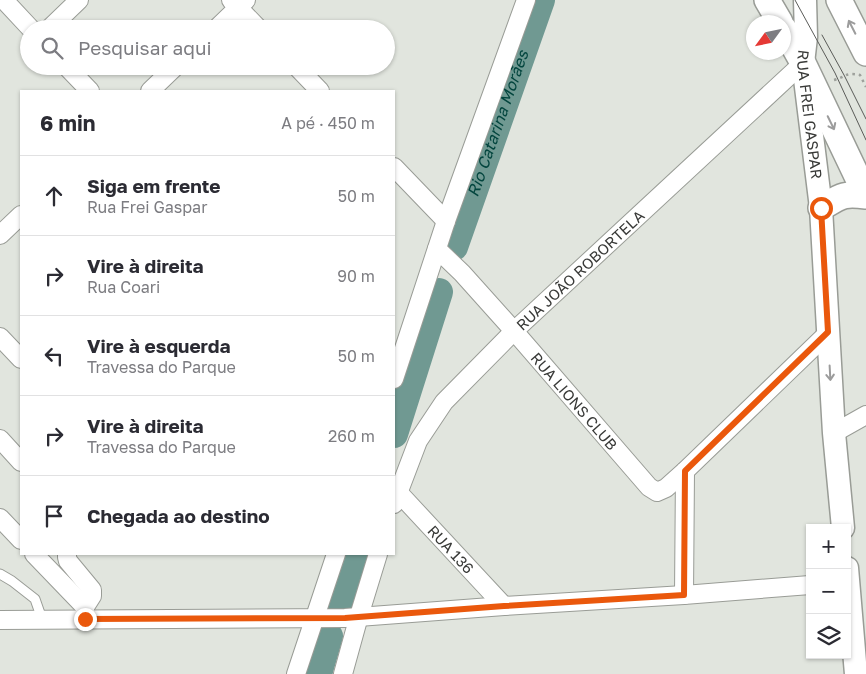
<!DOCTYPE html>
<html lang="pt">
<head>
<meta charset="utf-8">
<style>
	:root { --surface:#fff; --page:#f2f2f3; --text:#2b2b33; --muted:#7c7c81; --line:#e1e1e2 }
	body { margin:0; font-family:"Golos Text",sans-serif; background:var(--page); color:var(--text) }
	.controls { position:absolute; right:15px; bottom:15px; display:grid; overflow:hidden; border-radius:0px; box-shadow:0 1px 4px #0004 }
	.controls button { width:45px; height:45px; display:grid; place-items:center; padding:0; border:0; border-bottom:1px solid var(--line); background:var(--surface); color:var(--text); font:25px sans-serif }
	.compass { position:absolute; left:746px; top:15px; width:45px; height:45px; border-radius:50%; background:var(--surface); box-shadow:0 1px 4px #0004; rotate:237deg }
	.stop { position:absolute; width:15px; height:15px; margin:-11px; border:4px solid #ea580c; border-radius:50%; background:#fff }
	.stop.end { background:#ea580c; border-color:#fff; box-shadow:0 1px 5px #0008 }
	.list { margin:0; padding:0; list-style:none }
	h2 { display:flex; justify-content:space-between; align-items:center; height:65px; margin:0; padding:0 20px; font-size:21px }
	h2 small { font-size:16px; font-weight:400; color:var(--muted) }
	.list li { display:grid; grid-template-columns:32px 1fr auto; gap:15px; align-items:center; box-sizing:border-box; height:80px; padding:0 20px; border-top:1px solid var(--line) }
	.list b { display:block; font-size:19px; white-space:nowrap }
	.list p { margin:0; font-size:16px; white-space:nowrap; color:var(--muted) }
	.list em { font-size:16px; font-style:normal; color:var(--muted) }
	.icon { flex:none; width:28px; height:28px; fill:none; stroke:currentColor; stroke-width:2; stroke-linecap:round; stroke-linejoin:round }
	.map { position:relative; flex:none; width:866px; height:674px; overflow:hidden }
	.search { position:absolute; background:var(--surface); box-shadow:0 1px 4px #0004; left:20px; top:20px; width:375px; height:55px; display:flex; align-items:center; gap:12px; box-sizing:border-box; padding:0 18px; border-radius:28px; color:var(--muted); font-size:19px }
	.panel { position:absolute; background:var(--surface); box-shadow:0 1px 4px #0004; left:20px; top:90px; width:375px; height:465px; border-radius:0px }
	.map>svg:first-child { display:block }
</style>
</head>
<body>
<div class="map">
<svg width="866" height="674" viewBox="0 0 866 674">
	<rect width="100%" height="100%" fill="#e1e5de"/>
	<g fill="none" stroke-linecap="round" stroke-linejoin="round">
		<g stroke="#709992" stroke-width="28">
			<path id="s1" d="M454 247 541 0"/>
			<path d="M394 434 439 292"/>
			<path d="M337 608 355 554"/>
			<path d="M318 674 329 636"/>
		</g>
		<g stroke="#999c96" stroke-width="11">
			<path id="service" d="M0 574 12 581 35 599 42 619"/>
		</g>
		<g stroke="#999c96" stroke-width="20">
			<g id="minor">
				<path d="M4 0 31 29"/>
				<path d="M231 0 259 29"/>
				<path d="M49 29 79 0"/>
				<path d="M216 29 246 0"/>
				<path d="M66 66 90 91"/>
				<path d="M296 66 320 91"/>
				<path d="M150 91 176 66"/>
				<path d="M394 167 446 221"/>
				<path d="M0 235 21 215"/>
				<path id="s2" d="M437 249 462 273 514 331 649 487 657 492 666 488 685 471 828 333"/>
				<path d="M0 337 21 359"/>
				<path d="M394 379 446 221 526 0"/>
				<path d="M834 433 866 415"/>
				<path d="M0 439 21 462"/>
				<path id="s3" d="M398 492 504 606"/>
				<path id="s4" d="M394 504 418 441 444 402 514 331 803 63"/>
				<path d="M0 518 21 540"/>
				<path d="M34 554 85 607V619"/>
				<path d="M67 554V557L68 561 92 590V596L85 607"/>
				<path d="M684 595 685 471"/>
				<path d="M0 620 345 618 504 606 684 595 810 585"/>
				<path d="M296 674 336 554"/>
				<path d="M343 674 359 616 378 554"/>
			</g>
		</g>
		<g stroke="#999c96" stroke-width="25">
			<g id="tertiary">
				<path id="s5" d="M805 0 806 37 803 63 821 208 834 433 843 528"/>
				<path d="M847 568 856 674"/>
			</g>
		</g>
		<g stroke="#999c96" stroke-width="28">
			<g id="secondary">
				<path d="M767 0 780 22"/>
				<path d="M839 0 866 53"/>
				<path d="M784 29 803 63 866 195"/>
				<path d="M821 208C841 196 842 193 866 196"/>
			</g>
		</g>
		<path stroke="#9ea19c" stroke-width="2.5" stroke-dasharray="2.5 4" stroke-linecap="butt" d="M834 80C846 77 845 72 860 75L866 87"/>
		<use href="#service" stroke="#fff" stroke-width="9"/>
		<use href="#minor" stroke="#fff" stroke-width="18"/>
		<use href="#tertiary" stroke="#fff" stroke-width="22"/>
		<use href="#secondary" stroke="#fff" stroke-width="25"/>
		<g stroke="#5a5b58" stroke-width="1">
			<path d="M795 0 835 73 866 140"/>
			<path d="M822 35 844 75 866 119"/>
		</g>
	</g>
	<defs><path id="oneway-shaft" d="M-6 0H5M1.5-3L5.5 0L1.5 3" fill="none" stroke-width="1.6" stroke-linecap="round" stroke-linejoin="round" transform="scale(1.25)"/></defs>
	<g stroke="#9c9c9c">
		<use href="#oneway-shaft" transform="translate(852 27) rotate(-117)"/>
		<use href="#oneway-shaft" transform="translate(831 123) rotate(64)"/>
		<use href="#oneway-shaft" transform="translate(830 373) rotate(87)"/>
	</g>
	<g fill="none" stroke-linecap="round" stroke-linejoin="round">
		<path stroke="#ea580c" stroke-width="6" d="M85 619 345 618 504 606 684 595 685 471 828 332 821 208"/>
	</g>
	<g text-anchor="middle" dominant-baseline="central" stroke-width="5" stroke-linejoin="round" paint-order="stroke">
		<g font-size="15" fill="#393a38" stroke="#e1e5de">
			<text stroke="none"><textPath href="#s5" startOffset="115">RUA FREI GASPAR</textPath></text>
			<text stroke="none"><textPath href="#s4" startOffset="304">RUA JOÃO ROBORTELA</textPath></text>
			<text stroke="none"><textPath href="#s2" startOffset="205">RUA LIONS CLUB</textPath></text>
			<text stroke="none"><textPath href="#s3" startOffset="78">RUA 136</textPath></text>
		</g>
		<g font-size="16" font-style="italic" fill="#03453e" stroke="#e1e5de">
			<text stroke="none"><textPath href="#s1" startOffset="131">Rio Catarina Morães</textPath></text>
		</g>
	</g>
</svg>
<div class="controls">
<button>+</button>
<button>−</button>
<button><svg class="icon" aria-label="layers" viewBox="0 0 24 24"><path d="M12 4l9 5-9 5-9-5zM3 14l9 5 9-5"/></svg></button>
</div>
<svg class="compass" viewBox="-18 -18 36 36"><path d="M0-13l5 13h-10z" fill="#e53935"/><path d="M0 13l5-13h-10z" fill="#7c7c81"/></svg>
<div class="stop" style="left:821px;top:208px"></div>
<div class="stop end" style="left:85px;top:619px"></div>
<div class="search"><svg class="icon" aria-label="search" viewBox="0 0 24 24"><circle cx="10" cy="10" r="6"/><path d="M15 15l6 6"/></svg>Pesquisar aqui</div>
<section class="panel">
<h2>6 min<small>A pé · 450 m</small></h2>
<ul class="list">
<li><svg class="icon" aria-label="ahead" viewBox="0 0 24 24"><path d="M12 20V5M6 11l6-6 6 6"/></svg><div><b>Siga em frente</b><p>Rua Frei Gaspar</p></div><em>50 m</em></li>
<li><svg class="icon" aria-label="right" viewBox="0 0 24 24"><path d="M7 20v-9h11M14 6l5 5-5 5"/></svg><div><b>Vire à direita</b><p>Rua Coari</p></div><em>90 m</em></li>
<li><svg class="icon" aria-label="left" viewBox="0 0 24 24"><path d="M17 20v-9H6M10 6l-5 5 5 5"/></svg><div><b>Vire à esquerda</b><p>Travessa do Parque</p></div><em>50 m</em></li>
<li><svg class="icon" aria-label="right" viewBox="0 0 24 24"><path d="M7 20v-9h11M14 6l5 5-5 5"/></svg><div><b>Vire à direita</b><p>Travessa do Parque</p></div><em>260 m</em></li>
<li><svg class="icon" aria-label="arrive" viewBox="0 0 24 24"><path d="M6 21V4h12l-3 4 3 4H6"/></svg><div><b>Chegada ao destino</b></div></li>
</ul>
</section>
</div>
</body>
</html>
